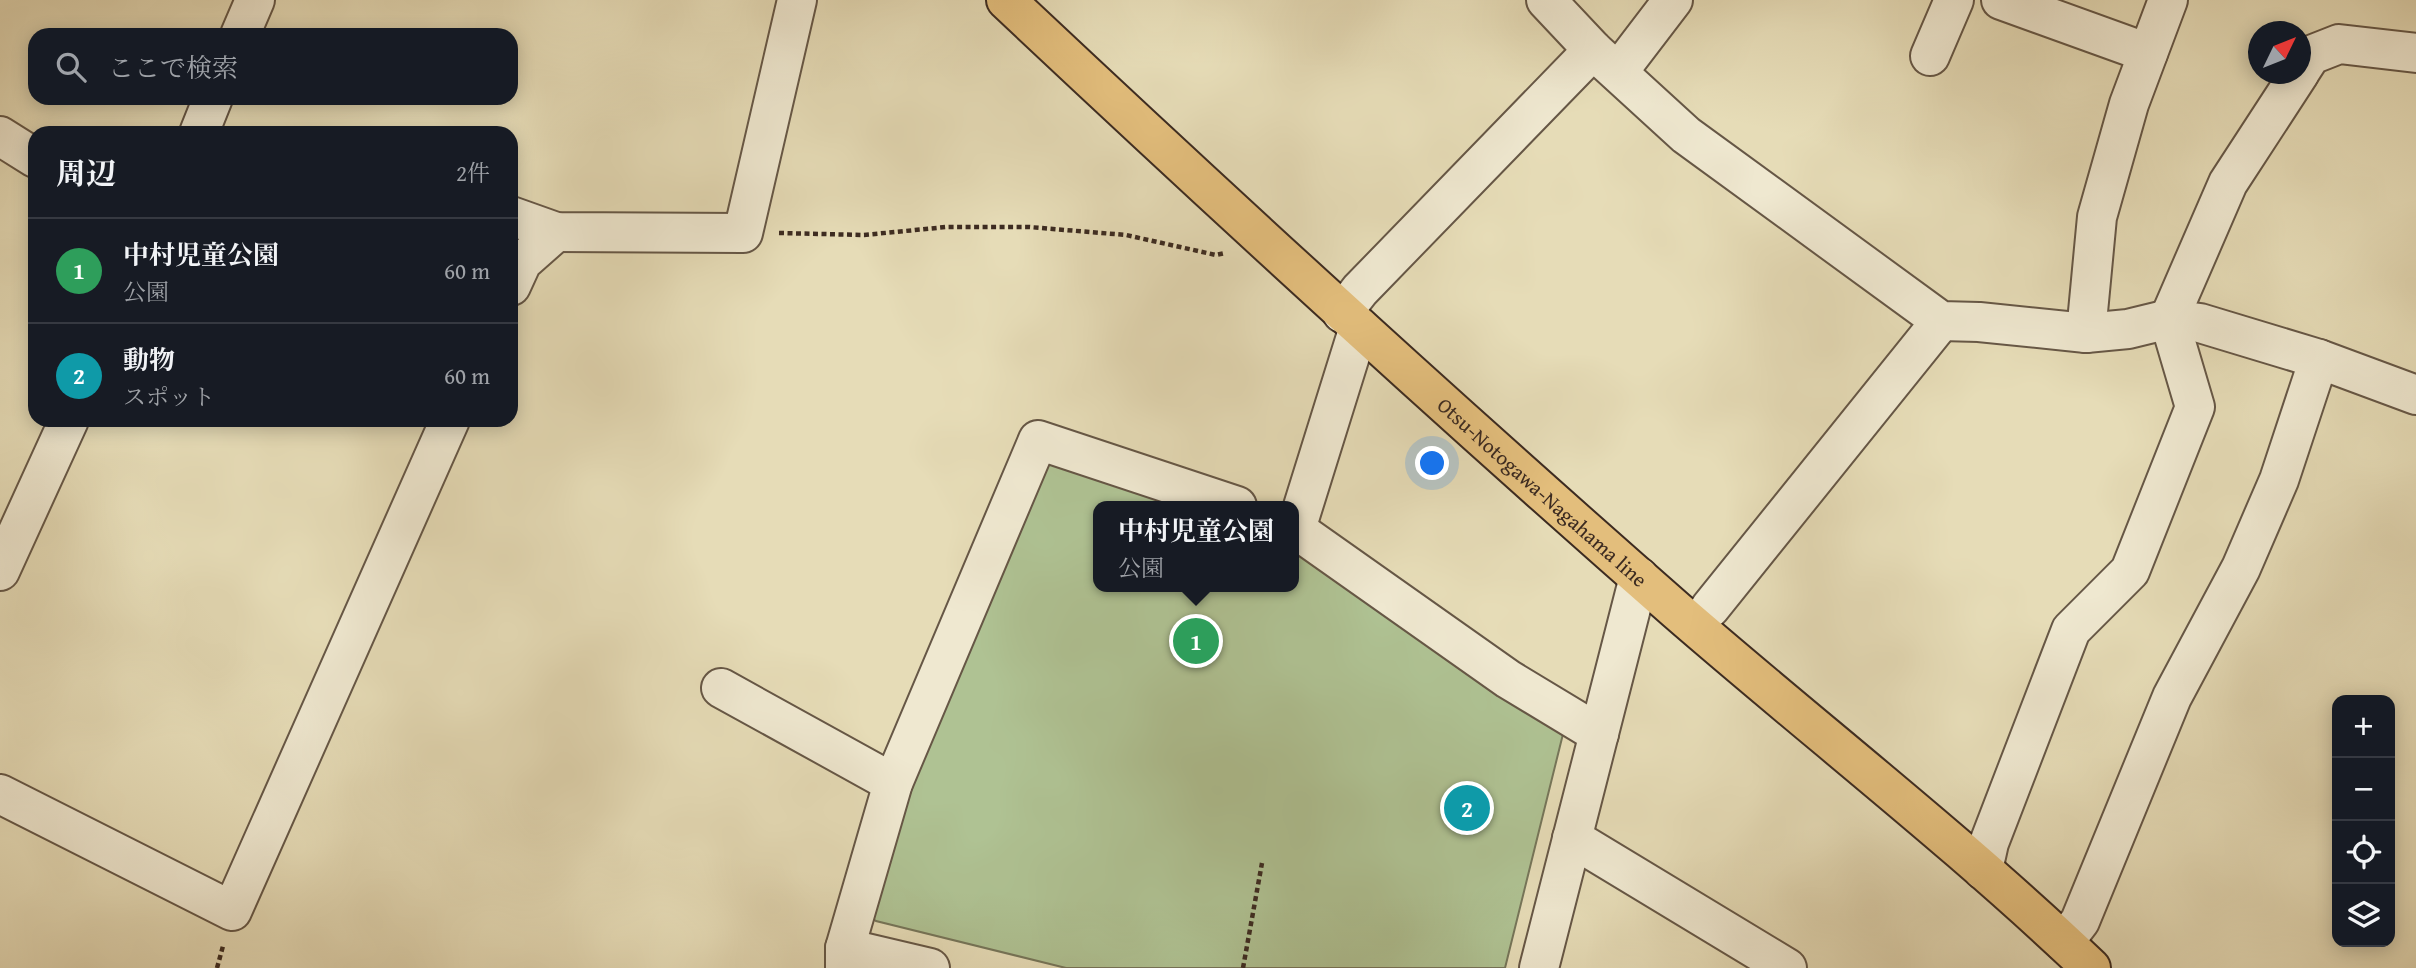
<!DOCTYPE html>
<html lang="ja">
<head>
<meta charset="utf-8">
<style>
	:root { --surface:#171b24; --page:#20242c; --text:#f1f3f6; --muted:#9ea1a6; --line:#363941; --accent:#8c9099 }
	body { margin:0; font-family:"Gentium Book Plus","Noto Serif JP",serif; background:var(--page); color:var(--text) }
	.controls { position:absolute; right:21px; bottom:21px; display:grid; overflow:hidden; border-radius:14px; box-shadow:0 4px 18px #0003 }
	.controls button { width:63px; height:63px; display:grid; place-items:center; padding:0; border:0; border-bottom:2px solid var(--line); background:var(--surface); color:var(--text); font:35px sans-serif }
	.compass { position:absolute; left:2248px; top:21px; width:63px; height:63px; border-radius:50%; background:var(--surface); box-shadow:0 4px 18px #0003; rotate:47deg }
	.you { position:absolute; left:1433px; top:464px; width:24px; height:24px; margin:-18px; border:5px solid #fff; border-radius:50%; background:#1a73e8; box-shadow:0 0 0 10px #1a73e833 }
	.badge { display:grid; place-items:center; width:46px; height:46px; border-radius:50%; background:var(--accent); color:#fff; font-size:23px; font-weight:700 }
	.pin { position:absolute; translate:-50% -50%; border:4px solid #fff; box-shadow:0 2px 7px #0006 }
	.popup { position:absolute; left:1093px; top:501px; width:206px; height:91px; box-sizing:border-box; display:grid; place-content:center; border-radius:14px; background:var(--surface); filter:drop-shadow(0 2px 5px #0005); font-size:23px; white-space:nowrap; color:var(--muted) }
	.popup b { font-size:26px; color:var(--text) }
	.popup::after { content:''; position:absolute; left:50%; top:100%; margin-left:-14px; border:14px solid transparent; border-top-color:var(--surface) }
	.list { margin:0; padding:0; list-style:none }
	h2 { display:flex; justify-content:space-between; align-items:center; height:91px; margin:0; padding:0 28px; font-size:30px }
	h2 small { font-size:23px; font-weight:400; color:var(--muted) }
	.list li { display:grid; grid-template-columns:46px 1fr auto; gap:21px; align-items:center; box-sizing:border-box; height:105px; padding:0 28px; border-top:2px solid var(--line) }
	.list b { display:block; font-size:26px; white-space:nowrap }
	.list p { margin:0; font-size:23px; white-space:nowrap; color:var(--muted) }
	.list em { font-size:23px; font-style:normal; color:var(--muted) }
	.icon { flex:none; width:38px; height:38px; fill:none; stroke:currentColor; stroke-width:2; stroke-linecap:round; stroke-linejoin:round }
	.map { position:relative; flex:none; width:2416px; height:968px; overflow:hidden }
	.search { position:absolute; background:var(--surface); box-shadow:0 4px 18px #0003; left:28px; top:28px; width:490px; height:77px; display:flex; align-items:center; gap:18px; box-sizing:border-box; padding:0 24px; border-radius:21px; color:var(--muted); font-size:26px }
	.panel { position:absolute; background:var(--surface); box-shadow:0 4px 18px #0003; left:28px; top:126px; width:490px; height:301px; border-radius:21px }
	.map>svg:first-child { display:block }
</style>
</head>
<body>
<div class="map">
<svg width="2416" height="968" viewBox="0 0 2416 968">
	<rect width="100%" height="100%" fill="#e6dcb7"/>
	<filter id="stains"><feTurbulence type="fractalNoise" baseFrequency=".00286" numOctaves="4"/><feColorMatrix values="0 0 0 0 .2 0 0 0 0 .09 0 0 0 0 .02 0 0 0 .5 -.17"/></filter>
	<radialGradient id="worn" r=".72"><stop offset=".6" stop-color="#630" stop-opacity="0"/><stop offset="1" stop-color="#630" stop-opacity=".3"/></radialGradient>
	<path fill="#afc293" stroke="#76765a" stroke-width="2" d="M1026 456 1213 506H1098V587H1294V536L1564 730 1505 968H1066L876 921 856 907Z"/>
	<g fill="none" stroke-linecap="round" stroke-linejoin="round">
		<g stroke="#665746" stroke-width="42">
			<g id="minor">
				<path d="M1546 0 1593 50 1686 135 1941 321 1979 322 2086 333 2128 329 2169 319 2200 323 2319 359 2416 395"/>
				<path d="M2001 0 2148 53"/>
				<path d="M240 35 255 0"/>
				<path d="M1930 56 1954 0"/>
				<path d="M1618 72 1673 0"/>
				<path d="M2300 72 2311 55 2339 44 2416 53"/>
				<path d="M199 133 213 98"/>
				<path d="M0 136 35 158"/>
				<path d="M511 216 556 232 743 233 797 0"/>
				<path d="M511 286 522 262 556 232"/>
				<path d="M1342 313 1360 290 1593 50"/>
				<path d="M2086 333 2097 217 2129 104 2168 0"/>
				<path d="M1294 528 1508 679 1599 734"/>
				<path d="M1296 529 1359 327"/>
				<path d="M0 571 69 420"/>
				<path d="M1710 608 1941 321"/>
				<path d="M721 688 893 783"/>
				<path d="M0 794 232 911 450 420"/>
				<path d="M1572 838 1787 968"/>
				<path d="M1983 870 1989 843 2071 630 2130 571 2195 407 2169 319 2228 183 2299 74"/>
				<path d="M2064 942 2080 921 2172 697 2241 568 2279 480 2319 359"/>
				<path d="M845 948 930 968"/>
				<path d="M845 968V948L893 783 1038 440 1237 506"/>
				<path d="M1539 968 1639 577"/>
			</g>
		</g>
		<g stroke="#3c2b21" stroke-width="42">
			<g id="major">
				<path id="s1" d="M1006 0C1226 207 1449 411 1676 610 1814 730 1959 842 2091 968"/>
			</g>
		</g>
		<g stroke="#3c2b21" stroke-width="4.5" stroke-dasharray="5 3.5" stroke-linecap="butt">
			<path d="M779 233 864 235 946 227H1029L1126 235 1216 255 1225 253"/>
			<path d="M217 968 223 946"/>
			<path d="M1243 968 1262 863"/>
		</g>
		<use href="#minor" stroke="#efe8d0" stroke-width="38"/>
		<use href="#major" stroke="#e3be7c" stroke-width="38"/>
	</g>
	<g text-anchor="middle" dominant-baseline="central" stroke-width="7" stroke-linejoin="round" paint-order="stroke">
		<g font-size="21" fill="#3c2b21" stroke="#efe8d0">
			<text stroke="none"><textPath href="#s1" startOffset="728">Otsu-Notogawa-Nagahama line</textPath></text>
		</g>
	</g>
	<rect width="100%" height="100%" filter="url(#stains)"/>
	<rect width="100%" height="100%" fill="url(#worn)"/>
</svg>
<div class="controls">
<button>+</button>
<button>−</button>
<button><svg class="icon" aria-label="locate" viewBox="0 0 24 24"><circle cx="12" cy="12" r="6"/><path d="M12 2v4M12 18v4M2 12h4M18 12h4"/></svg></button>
<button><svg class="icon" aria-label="layers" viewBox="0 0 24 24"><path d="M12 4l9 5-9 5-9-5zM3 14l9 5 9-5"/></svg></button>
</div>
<svg class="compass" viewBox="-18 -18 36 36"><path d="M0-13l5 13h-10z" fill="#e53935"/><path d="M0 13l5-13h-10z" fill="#9ea1a6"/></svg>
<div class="you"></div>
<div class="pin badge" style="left:1196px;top:641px;background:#2e9e5b">1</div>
<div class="popup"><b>中村児童公園</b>公園</div>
<div class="pin badge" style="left:1467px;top:808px;background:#0f9aa8">2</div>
<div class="search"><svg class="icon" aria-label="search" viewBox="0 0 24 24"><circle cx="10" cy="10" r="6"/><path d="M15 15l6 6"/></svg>ここで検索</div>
<section class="panel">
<h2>周辺<small>2件</small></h2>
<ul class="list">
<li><span class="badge" style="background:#2e9e5b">1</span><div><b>中村児童公園</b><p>公園</p></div><em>60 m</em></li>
<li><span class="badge" style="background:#0f9aa8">2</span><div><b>動物</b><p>スポット</p></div><em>60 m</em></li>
</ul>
</section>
</div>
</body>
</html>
